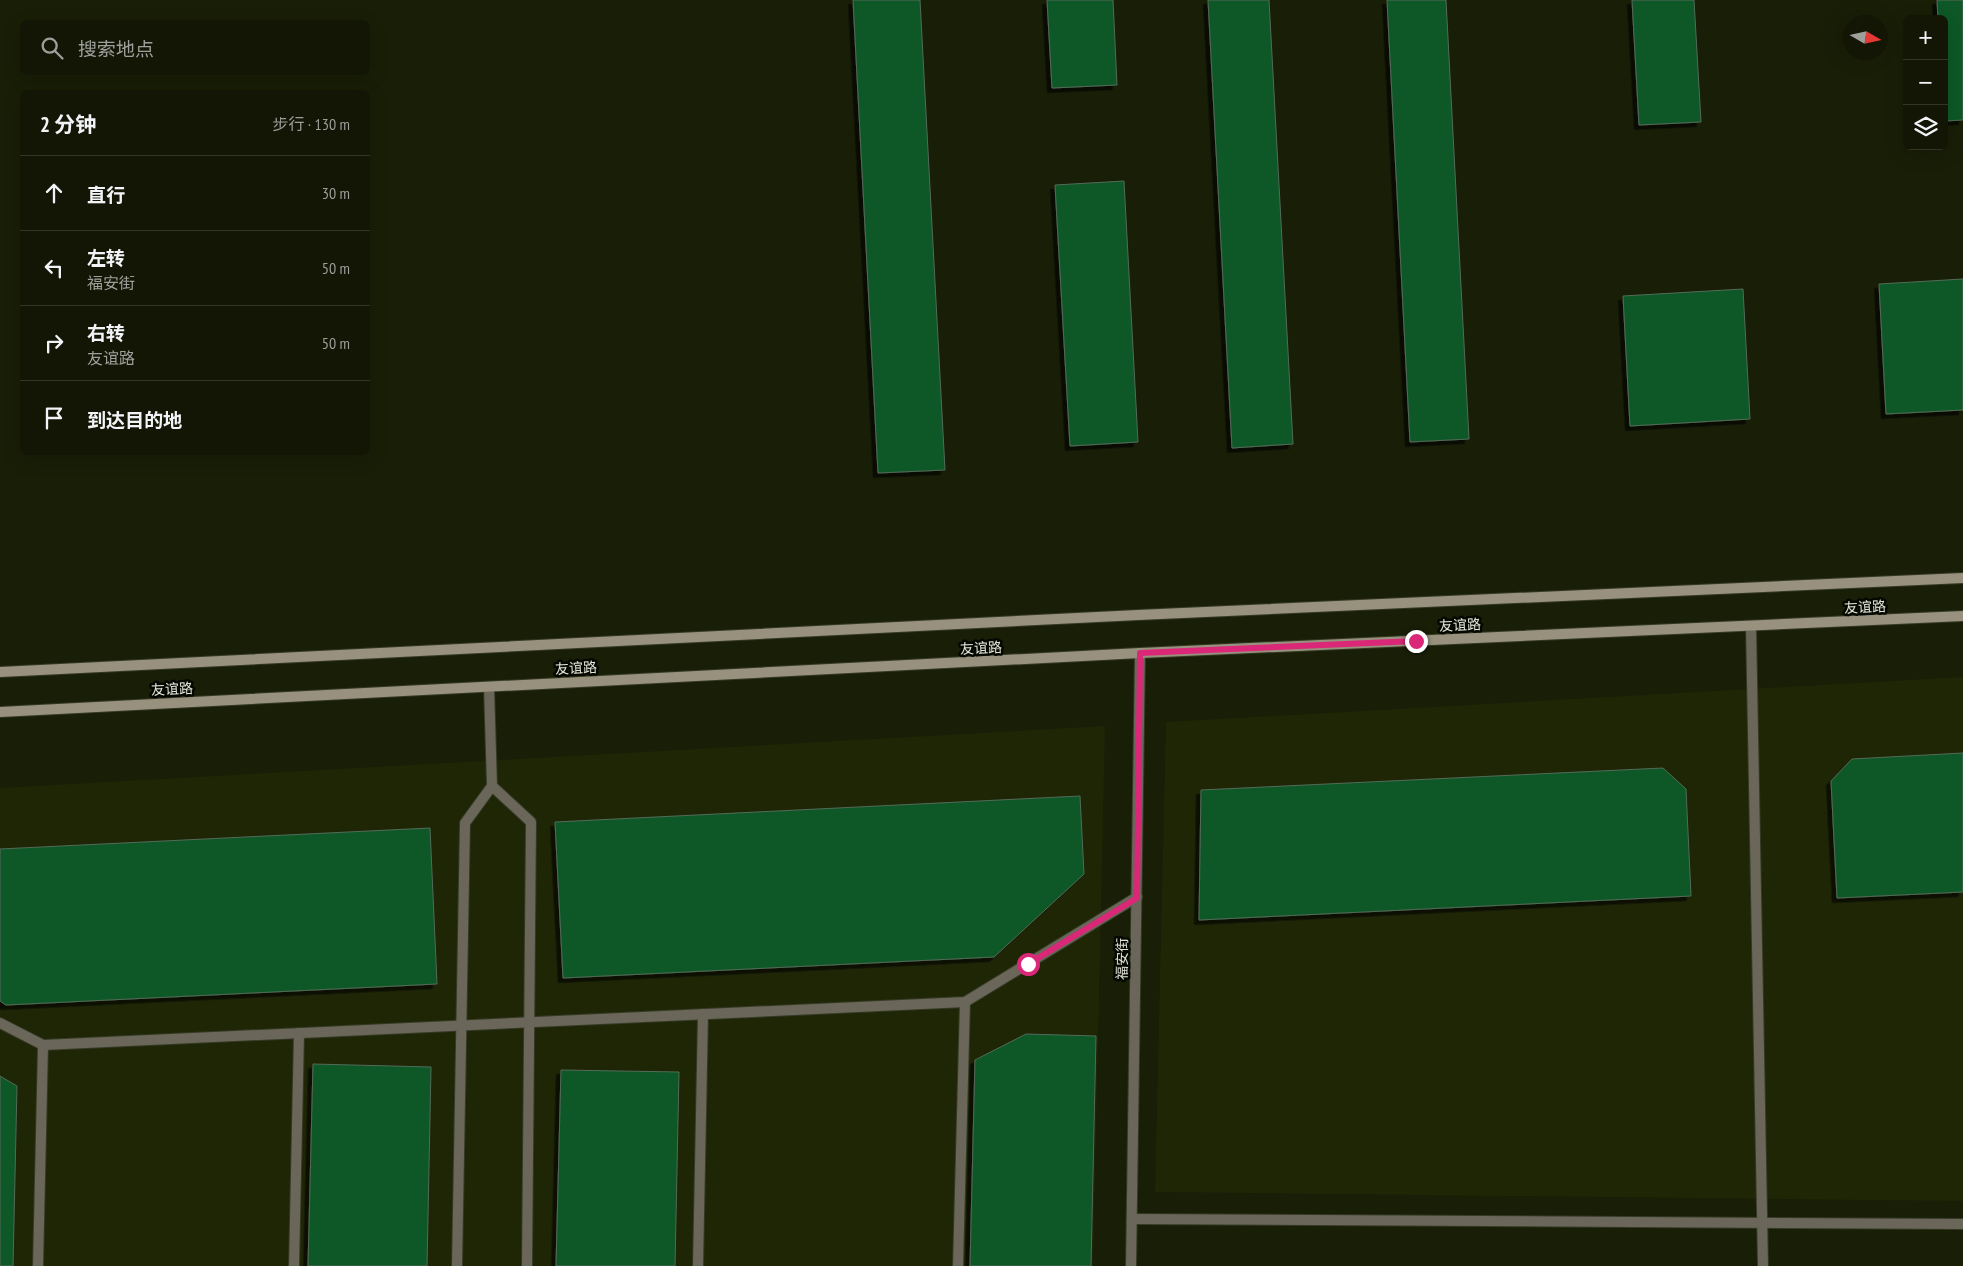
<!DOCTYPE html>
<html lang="zh">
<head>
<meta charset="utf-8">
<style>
	:root { --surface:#131605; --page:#1c1f0f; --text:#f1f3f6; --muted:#9d9f9a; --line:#323527 }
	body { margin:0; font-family:"PT Sans Narrow","Noto Sans SC",sans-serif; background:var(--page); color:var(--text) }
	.controls { position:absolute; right:15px; top:15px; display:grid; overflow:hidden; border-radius:8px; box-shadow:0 5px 20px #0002 }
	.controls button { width:45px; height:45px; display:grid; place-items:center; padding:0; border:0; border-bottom:1px solid var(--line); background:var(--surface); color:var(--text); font:25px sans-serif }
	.compass { position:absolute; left:1843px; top:15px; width:45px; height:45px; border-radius:50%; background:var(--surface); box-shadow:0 5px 20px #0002; rotate:99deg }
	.stop { position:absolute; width:15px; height:15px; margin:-11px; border:4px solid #db2777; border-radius:50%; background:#fff }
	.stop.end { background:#db2777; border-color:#fff; box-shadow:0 1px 5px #0008 }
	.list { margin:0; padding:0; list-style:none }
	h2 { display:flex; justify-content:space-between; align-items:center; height:65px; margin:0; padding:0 20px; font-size:21px }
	h2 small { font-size:16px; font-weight:400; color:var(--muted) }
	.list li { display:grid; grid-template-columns:32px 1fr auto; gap:15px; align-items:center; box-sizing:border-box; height:75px; padding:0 20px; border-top:1px solid var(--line) }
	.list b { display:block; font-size:19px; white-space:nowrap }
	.list p { margin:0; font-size:16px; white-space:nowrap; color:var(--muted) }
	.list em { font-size:16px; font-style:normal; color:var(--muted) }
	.icon { flex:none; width:28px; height:28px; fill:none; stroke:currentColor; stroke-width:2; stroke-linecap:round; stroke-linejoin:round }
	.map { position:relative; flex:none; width:1963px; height:1266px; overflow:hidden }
	.search { position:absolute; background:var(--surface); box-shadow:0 5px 20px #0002; left:20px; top:20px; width:350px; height:55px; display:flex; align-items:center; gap:12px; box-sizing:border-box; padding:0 18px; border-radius:8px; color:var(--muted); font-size:19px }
	.panel { position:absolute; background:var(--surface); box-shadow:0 5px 20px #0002; left:20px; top:90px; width:350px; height:365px; border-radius:8px }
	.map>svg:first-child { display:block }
</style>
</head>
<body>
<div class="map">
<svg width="1963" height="1266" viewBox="0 0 1963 1266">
	<defs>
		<filter id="shadow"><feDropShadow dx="-4.5" dy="4.5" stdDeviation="0" flood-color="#0009"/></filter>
	</defs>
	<rect width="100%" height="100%" fill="#191e07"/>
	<g fill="#1f2606">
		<path d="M1963 677V1201L1155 1192 1166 722Z"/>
		<path d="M1105 726 1093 1266H0V788Z"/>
	</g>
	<g fill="#0c5828" stroke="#546b58" filter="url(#shadow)">
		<path d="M853 0H920L945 470 878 473Z"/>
		<path d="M1047 0H1113L1117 85 1052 88Z"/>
		<path d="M1208 0H1269L1293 444 1232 448Z"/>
		<path d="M1387 0H1446L1469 439 1410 442Z"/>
		<path d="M1632 0H1694L1701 122 1639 125Z"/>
		<path d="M1937 0H1963V120L1944 121V19H1938Z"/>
		<path d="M1124 181 1138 442 1070 446 1055 185Z"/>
		<path d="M1963 279V410L1886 414 1879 284Z"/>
		<path d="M1743 289 1750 419 1630 426 1623 296Z"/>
		<path d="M1963 753V892L1837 898 1831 781 1852 759Z"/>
		<path d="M1663 768 1686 789 1691 896 1199 920 1201 790Z"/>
		<path d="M1080 796 1084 874 994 957 563 978 555 822Z"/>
		<path d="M430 828 437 984 6 1005 0 1001V849Z"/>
		<path d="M1026 1034 1096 1036 1091 1266H970L975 1060Z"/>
		<path d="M313 1064 431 1067 427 1266H308Z"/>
		<path d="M561 1070 679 1072 675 1266H556Z"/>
		<path d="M0 1076 17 1086 13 1266H0Z"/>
	</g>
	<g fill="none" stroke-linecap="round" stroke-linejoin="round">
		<g stroke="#353a24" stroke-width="12">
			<g id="service">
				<path d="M0 1023 43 1045 965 1002 1137 897"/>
				<path d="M38 1266 43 1045"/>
				<path d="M294 1266 299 1033"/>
				<path d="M698 1266 703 1014"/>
				<path d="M958 1266 965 1002"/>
			</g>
		</g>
		<g stroke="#353a24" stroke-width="12">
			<g id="minor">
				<path d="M1751 626 1763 1266"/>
				<path d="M489 687 492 786"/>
				<path d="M1132 1219 1963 1224"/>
				<path d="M457 1266 465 823 492 786 531 822 527 1266"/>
				<path d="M1131 1266 1140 653"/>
			</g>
		</g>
		<g stroke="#353a24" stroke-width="12">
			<g id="secondary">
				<path d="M0 672 1138 615 1963 578"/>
				<path d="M0 712 1140 653 1963 616"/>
			</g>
		</g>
		<use href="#service" stroke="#6a665a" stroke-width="10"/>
		<use href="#minor" stroke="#6a665a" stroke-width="10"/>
		<use href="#secondary" stroke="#98917e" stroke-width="10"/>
	</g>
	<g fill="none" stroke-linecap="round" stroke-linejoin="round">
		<path stroke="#db2777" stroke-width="6" d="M1028 964 1137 898 1140 653 1416 641"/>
	</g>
	<g text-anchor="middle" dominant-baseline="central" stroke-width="5" stroke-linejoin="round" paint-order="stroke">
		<g font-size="14" fill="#e0e4d5" stroke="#050701">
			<text transform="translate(1865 607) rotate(-3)">友谊路</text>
			<text transform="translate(1460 625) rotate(-3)">友谊路</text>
			<text transform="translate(981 648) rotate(-3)">友谊路</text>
			<text transform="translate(576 668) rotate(-3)">友谊路</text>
			<text transform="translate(172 689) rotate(-3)">友谊路</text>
			<text transform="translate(1122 959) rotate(-89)">福安街</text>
		</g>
	</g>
</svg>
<div class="controls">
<button>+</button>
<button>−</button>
<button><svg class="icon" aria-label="layers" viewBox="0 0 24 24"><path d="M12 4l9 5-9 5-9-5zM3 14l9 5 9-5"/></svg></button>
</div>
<svg class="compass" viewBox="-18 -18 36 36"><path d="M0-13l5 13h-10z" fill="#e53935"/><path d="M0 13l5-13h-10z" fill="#9d9f9a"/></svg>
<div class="stop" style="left:1028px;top:964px"></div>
<div class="stop end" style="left:1416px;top:641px"></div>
<div class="search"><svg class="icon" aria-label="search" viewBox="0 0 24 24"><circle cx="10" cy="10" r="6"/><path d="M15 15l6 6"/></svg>搜索地点</div>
<section class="panel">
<h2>2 分钟<small>步行 · 130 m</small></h2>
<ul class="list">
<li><svg class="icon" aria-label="ahead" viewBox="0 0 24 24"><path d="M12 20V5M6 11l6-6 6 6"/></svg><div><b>直行</b></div><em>30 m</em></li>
<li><svg class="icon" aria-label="left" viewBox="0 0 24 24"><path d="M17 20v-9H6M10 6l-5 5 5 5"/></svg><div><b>左转</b><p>福安街</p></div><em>50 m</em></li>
<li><svg class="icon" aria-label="right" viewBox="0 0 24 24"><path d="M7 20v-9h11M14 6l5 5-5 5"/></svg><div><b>右转</b><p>友谊路</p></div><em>50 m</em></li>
<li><svg class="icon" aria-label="arrive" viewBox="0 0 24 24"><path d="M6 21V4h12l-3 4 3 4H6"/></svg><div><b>到达目的地</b></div></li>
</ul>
</section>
</div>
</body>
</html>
